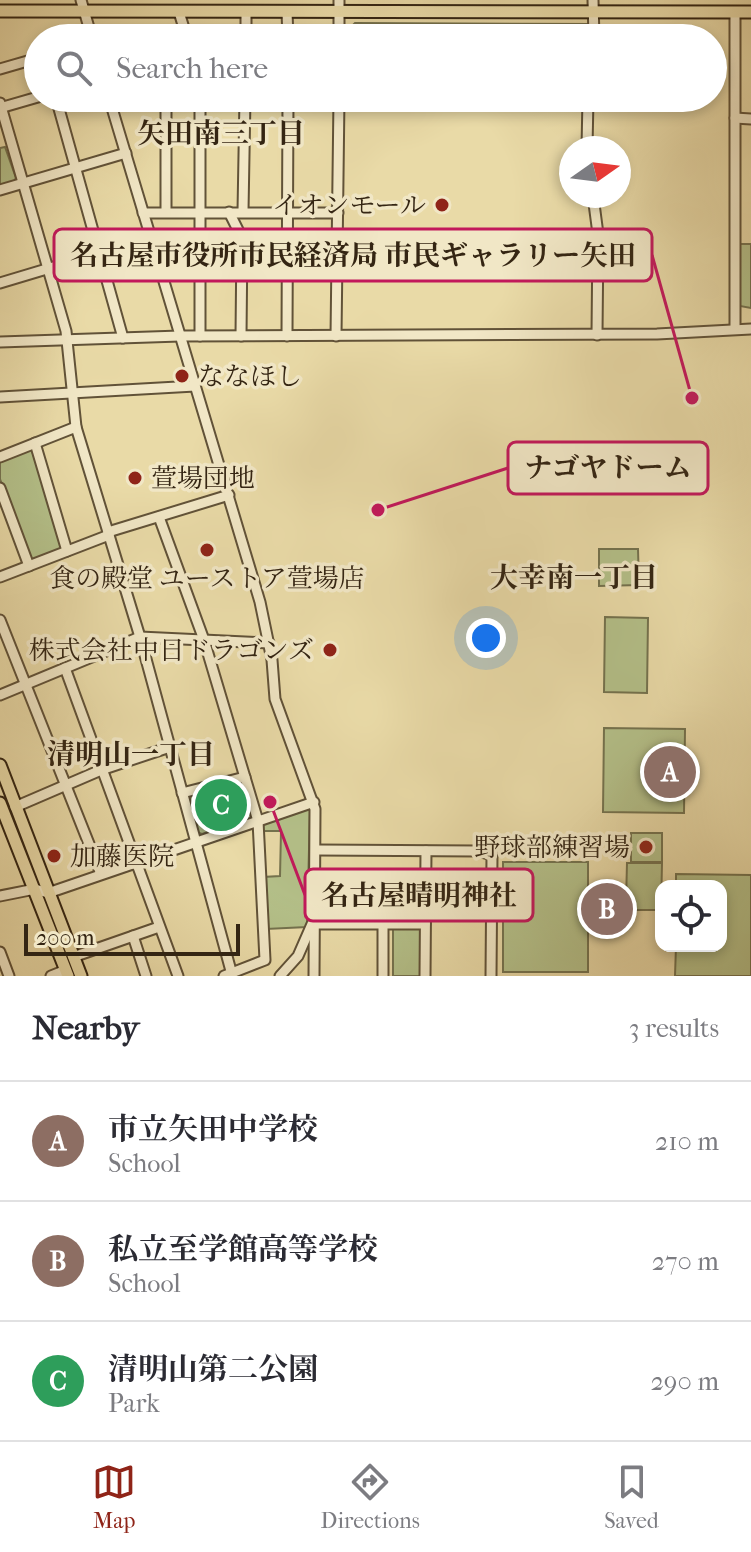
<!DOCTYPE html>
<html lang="en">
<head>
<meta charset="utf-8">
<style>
	:root { --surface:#fff; --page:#f7f7f7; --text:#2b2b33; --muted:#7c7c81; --line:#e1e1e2; --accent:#8f2418 }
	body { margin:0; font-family:"IM FELL French Canon","Noto Serif JP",serif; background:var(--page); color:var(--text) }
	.controls { position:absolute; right:24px; bottom:24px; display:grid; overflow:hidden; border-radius:16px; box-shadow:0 4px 12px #0003 }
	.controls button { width:72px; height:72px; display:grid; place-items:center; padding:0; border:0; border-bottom:2px solid var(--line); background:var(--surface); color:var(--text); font:40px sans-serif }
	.compass { position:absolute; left:559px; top:136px; width:72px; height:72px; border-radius:50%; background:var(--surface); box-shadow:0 4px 12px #0003; rotate:76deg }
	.scale { position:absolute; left:24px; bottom:20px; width:216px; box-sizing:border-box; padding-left:8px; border:4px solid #342513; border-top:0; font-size:22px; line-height:28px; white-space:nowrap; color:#342513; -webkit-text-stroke:6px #f1e7c6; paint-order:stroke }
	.you { position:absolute; left:486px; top:638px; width:28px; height:28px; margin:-20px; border:6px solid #fff; border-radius:50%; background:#1a73e8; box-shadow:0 0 0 12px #1a73e833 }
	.badge { display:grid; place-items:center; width:52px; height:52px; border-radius:50%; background:var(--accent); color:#fff; font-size:26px; font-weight:700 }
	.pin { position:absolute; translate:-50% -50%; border:4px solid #fff; box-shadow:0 2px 8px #0006 }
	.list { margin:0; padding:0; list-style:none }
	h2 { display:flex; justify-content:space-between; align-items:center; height:104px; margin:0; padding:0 32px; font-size:34px }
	h2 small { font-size:26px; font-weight:400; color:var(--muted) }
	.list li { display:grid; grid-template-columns:52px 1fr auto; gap:24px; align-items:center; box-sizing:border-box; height:120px; padding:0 32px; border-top:2px solid var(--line) }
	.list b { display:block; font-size:30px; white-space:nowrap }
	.list p { margin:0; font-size:26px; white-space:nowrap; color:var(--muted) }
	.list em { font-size:26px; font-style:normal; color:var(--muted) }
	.icon { flex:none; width:44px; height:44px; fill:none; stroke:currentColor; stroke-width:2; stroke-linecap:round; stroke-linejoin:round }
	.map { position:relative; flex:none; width:751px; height:976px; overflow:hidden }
	.search { position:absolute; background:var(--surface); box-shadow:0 4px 12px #0003; left:24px; right:24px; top:24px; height:88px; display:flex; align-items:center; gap:20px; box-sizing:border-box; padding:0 28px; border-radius:44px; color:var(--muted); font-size:30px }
	.sheet { height:464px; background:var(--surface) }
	nav { display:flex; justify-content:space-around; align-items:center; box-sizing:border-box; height:112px; border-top:2px solid var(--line); background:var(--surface); font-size:22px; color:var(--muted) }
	nav a { display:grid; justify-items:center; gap:4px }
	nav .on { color:var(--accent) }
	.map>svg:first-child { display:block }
</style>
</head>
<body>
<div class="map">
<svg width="751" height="976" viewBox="0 0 751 976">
	<rect width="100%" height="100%" fill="#e9daa7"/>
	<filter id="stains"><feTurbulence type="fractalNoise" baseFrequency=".0025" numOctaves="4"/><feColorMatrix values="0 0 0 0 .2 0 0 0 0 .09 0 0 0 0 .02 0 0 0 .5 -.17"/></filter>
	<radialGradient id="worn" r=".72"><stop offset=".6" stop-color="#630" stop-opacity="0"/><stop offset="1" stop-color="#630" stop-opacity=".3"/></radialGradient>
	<g fill="#b4c089" stroke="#74724e" stroke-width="2">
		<path d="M355 23 591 24 592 34H349V29Z"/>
		<path d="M5 147 16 178 14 181 0 185V148Z"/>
		<path d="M740 244H751V308L740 306Z"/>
		<path d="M31 448 63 545 62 550 31 560 0 479V460Z"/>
		<path d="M599 549H638L639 585 599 586Z"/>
		<path d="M605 617 648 618 647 693 604 692Z"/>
		<path d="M604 728 685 729 684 813 603 812Z"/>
		<path d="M241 781 245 783 252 817 202 834 197 832 189 794Z"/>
		<path d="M306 807 310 811 307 927 266 929 263 877 280 876 281 831H261L262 822Z"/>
		<rect x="631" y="833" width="31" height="29"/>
		<rect x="503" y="862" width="85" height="110"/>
		<path d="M627 863H662L661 910H634V903H626Z"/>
		<path d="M676 874 751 875V976H675L676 946H721V886H676Z"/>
		<path d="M419 927 421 929V976H393V928Z"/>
	</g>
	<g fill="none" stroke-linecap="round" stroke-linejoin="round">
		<g stroke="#615238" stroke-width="13">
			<g id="minor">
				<path d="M81 0 92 38"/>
				<path d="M339 0V38"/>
				<path d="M593 0 594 38"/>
				<path d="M179 12 187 38"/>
				<path d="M287 12 288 38"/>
				<path d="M246 38V12"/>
				<path d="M0 69 38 58"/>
				<path d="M56 98 123 338"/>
				<path d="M109 98 260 602 272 660 275 699 315 809 314 976"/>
				<path d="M166 98V212"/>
				<path d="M0 103 66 331 76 427 140 637 231 971"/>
				<path d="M0 108 38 97"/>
				<path d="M735 118 751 119"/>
				<path d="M587 148 588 98"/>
				<path d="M0 190 126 153"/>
				<path d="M593 196 598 234 597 335"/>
				<path d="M243 211 245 98"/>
				<path d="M229 212 242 238 241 336"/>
				<path d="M143 213H338"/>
				<path d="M0 283 150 238"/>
				<path d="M735 329V12"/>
				<path d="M200 336V98"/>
				<path d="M287 336 288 98"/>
				<path d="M336 336 339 98"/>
				<path d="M0 342 180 336 657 334 751 329"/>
				<path d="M0 397 195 386"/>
				<path d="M35 443 67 551"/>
				<path d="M0 457 76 427"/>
				<path d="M0 488 29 566"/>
				<path d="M159 517 204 640 258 821 265 960 224 976"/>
				<path d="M108 532 229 495"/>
				<path d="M0 577 109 535"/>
				<path d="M0 620 101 874"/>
				<path d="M65 668 178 976"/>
				<path d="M0 695 140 637 269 643"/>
				<path d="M182 793 245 777"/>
				<path d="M15 807 101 770 170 747"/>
				<path d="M317 850 478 851 492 855 491 976"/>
				<path d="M0 896 35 889 48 893 314 802"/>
				<path d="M383 924V976"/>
				<path d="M133 936 146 976"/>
				<path d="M0 952 9 976"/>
				<path d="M73 957 159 927"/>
				<path d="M51 976 66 970"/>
				<path d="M280 976 298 956 312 924H425"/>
				<path d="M425 976 426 851"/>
			</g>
		</g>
		<g stroke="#342513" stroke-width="15">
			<g id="major">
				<path d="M0 11 751 12"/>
				<path d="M0 765 81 976"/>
				<path d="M0 803 68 976"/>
			</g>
		</g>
		<use href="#minor" stroke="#f1e7c6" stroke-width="9"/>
		<use href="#major" stroke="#e9daa7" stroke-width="11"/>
	</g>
	<g fill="#8f2418" stroke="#f1e7c6" stroke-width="3">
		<circle cx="442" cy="205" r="8"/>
		<circle cx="182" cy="376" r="8"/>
		<circle cx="135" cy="478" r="8"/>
		<circle cx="207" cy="550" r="8"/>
		<circle cx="330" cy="650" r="8"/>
		<circle cx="646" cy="847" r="8"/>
		<circle cx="54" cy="856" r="8"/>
	</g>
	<g text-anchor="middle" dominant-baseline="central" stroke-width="7" stroke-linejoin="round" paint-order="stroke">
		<g font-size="26" fill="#342513" stroke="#f1e7c6" text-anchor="end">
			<text x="426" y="205">イオンモール</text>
			<text x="198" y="376" text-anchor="start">ななほし</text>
			<text x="151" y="478" text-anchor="start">萱場団地</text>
			<text x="207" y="578" text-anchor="middle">食の殿堂 ユーストア萱場店</text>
			<text x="314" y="650">株式会社中日ドラゴンズ</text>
			<text x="630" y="847">野球部練習場</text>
			<text x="70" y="856" text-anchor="start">加藤医院</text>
		</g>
		<g font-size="28" font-weight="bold" fill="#342513" stroke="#f1e7c6">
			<text x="221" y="133">矢田南三丁目</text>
			<text x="574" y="577">大幸南一丁目</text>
			<text x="131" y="754">清明山一丁目</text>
		</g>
	</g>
	<path fill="none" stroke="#c2185b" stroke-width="3" d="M692 398L652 255M378 510L508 468M270 802L305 895"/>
	<g fill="#c2185b" stroke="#f1e7c6" stroke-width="3">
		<circle cx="692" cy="398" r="8"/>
		<circle cx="378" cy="510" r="8"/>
		<circle cx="270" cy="802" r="8"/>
	</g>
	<g fill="#f1e7c6" stroke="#c2185b" stroke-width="3">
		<rect x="54" y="229" width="598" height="52" rx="8"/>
		<rect x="508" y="442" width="200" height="52" rx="8"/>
		<rect x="305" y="869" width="228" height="52" rx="8"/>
	</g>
	<g font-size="28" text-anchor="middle" font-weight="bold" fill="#342513">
		<text x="353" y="265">名古屋市役所市民経済局 市民ギャラリー矢田</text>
		<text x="608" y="477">ナゴヤドーム</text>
		<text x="419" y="905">名古屋晴明神社</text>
	</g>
	<rect width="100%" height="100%" filter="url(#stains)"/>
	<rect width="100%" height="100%" fill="url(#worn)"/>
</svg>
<div class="controls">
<button><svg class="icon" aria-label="locate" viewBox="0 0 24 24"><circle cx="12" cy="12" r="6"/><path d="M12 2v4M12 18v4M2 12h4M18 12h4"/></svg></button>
</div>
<svg class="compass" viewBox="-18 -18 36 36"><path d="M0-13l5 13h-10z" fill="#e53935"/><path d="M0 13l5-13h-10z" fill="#7c7c81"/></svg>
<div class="scale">200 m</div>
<div class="you"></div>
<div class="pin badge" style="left:670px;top:772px;background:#8d6e63">A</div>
<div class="pin badge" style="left:607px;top:909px;background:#8d6e63">B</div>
<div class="pin badge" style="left:221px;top:805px;background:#2e9e5b">C</div>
<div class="search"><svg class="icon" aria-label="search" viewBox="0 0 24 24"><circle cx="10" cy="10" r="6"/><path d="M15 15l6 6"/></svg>Search here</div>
</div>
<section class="sheet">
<h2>Nearby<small>3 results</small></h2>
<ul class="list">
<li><span class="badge" style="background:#8d6e63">A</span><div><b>市立矢田中学校</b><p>School</p></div><em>210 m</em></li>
<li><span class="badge" style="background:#8d6e63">B</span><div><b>私立至学館高等学校</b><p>School</p></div><em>270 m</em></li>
<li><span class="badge" style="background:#2e9e5b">C</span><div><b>清明山第二公園</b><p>Park</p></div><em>290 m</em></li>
</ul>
</section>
<nav>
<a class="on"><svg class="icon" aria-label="map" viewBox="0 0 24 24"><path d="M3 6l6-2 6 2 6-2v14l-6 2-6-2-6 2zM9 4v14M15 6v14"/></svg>Map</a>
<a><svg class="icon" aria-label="directions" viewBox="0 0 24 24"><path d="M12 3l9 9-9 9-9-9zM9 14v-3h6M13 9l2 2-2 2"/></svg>Directions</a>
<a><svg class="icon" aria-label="saved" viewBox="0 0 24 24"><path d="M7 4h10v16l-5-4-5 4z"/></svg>Saved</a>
</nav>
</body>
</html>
